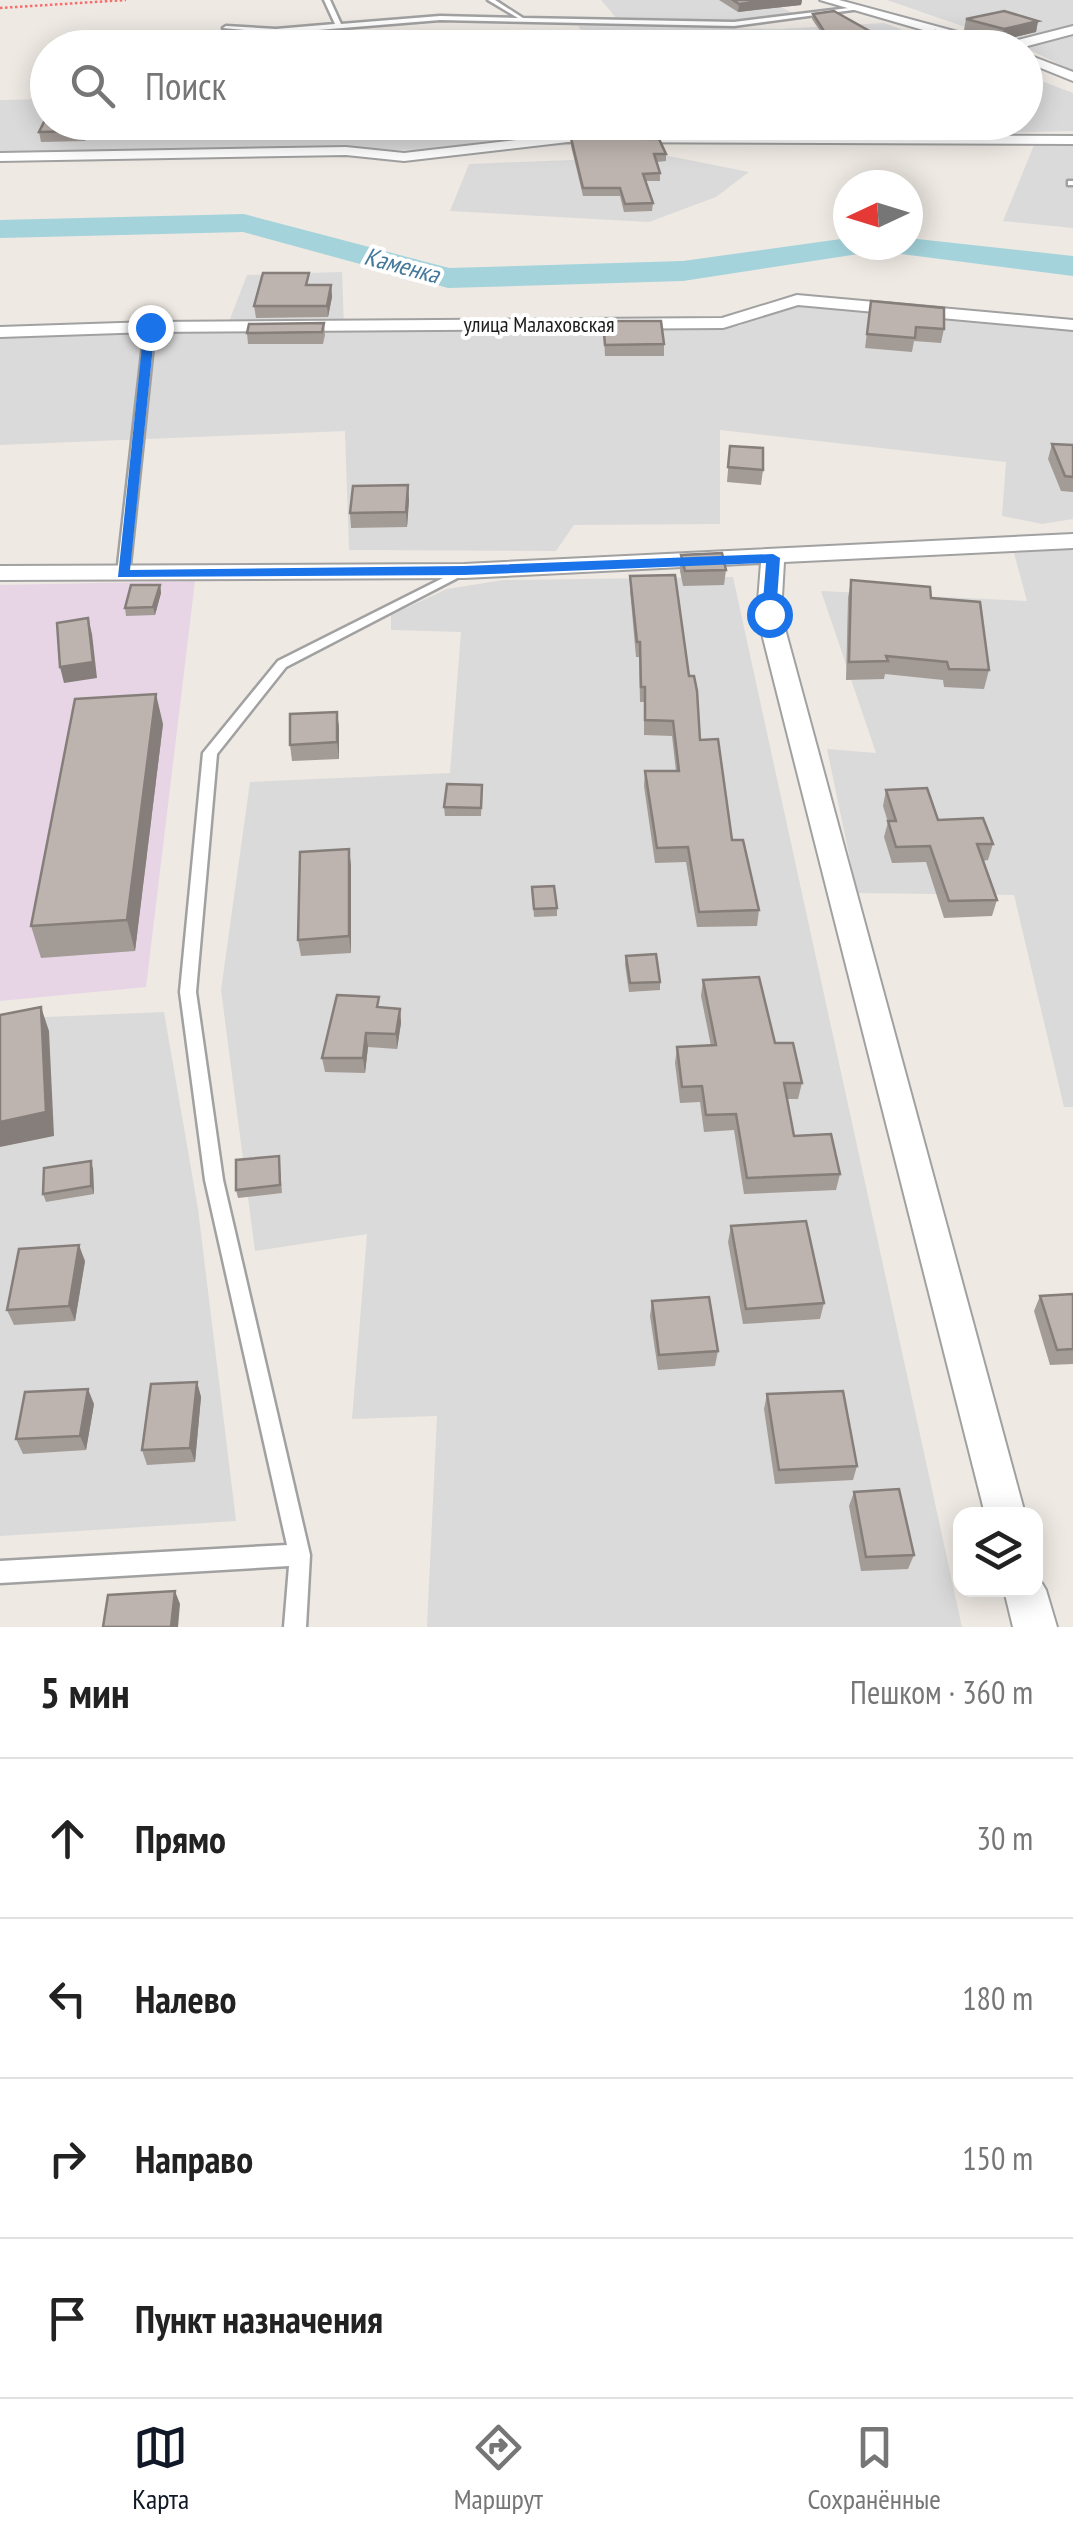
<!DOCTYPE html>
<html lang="ru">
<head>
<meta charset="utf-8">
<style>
	:root { --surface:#fff; --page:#f2f2f2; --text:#222; --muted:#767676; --line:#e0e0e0; --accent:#111827 }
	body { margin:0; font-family:"PT Sans Narrow",sans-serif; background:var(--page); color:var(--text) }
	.controls { position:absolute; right:30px; bottom:30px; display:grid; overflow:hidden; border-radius:20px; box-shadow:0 5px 25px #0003 }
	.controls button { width:90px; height:90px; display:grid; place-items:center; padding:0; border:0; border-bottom:2px solid var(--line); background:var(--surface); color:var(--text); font:50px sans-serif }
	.compass { position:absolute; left:833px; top:170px; width:90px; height:90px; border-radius:50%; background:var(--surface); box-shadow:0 5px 25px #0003; rotate:266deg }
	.stop { position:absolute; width:30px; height:30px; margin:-22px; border:8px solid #1a73e8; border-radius:50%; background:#fff }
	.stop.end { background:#1a73e8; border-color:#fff; box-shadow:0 2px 10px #0008 }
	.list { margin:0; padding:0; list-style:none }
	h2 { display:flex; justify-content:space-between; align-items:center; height:130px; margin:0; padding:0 40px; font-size:42px }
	h2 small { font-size:32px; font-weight:400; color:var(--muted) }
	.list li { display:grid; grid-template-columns:65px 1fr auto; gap:30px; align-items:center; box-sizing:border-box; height:160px; padding:0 40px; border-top:2px solid var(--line) }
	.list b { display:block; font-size:38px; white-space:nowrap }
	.list em { font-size:32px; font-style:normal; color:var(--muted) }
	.icon { flex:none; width:55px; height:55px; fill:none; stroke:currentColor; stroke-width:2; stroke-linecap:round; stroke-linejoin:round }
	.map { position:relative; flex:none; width:1073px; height:1627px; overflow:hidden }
	.search { position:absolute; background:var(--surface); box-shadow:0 5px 25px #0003; left:30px; right:30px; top:30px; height:110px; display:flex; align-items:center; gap:25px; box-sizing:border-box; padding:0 35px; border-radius:55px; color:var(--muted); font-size:38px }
	.sheet { height:770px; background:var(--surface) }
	nav { display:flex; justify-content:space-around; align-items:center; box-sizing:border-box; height:140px; border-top:2px solid var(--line); background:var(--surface); font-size:28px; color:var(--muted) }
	nav a { display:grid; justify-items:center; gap:5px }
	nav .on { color:var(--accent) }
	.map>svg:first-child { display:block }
</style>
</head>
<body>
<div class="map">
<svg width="1073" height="1627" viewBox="0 0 1073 1627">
	<rect width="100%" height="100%" fill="#eee9e3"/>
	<g fill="#dbdada">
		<path d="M601 0H769L794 14 729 21H619Z"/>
		<path d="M887 0H1073V71L1026 48Z"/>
		<path d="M884 23 951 47H593L578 26 780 29Z"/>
		<path d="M1026 75 1073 93V131L398 150 314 147 0 158V100L47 99 48 122H1026Z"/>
		<path d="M1073 143V228L1003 221 1034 145Z"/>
		<path d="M669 156 749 172 716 197 649 222 450 211 469 164Z"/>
		<path d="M342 272 344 327 740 326 781 301 1073 329V519L1042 524 1002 516 1006 462 720 430V524L574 525 556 551 349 550 345 431 0 445V334L225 332 247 275Z"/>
		<path d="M1073 547V1107H1064L1014 895 857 893 827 749 876 753 821 591 1027 601 1014 553Z"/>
		<path d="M733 577 962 1627H427L437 1416 352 1419 367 1234 255 1251 221 990 250 782 450 773 461 632 391 630V615L447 589 503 580Z"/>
		<path d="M164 1012 198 1209 236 1521 0 1536V1019Z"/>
	</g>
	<path fill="#e7d5e5" d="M195 581 146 987 0 1001V585Z"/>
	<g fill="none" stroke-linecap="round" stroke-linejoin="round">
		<path fill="#a4d3db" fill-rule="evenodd" d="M244 214 449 268 683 261 848 238V245H908V238L1073 256V276L878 251 683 281 448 288 243 232 0 238V220Z"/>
		<g stroke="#a1a1a1" stroke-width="5">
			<g id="service">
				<path d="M324 0H330L341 24 440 16 518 18 488 0H495L523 18 734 22 857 7 860 9 734 26 440 20 318 30 319 37 330 48H323L313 37 312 30 276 33 223 28 226 26 276 29 335 24Z"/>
				<rect x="1068" y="181" width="5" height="4"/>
				<path d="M150 324 155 327 129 574 123 577 117 574 145 327Z"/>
				<path d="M463 568 469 571 467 573 286 667 217 754 196 992 223 1180 310 1555 306 1627H284L289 1566 0 1583V1561L287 1545 205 1180 180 992 203 753 278 661Z"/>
			</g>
		</g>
		<g stroke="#a1a1a1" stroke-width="4">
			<g id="minor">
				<path d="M820 0H839L1002 44 1073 26V34L1020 48H985Z"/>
				<path d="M1026 54 1073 72V81L1026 62Z"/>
				<path d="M568 134 1073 136V144L568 142 404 161 346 155 0 161V153L346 147 404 153Z"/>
				<path d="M797 295 1073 320V330L798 305 723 328 150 332 0 337V327L150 322 722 318Z"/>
				<path d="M1073 534V548L784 562 781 614 1025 1514H985L757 614 761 563 464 578 0 580V566L464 564Z"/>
				<path d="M1036 1573 1046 1590 1057 1627H1013L1004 1590H1036Z"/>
			</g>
		</g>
		<path stroke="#f66e6c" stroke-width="2.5" stroke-dasharray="2.5 2.5" stroke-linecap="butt" d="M0 8 126 0"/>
		<use href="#service" fill="#fff" fill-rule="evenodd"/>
		<use href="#minor" fill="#fff" fill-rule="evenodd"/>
	</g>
	<g fill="#a39b96">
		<path d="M719 0H802L801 5 738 12Z"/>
		<path d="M813 14 880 37 879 43 829 44 812 19Z"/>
		<path d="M966 19 1038 21 1036 32 1002 40 964 30Z"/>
		<path d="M932 32 978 48H958L931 38Z"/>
		<path d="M602 35 651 48H606L602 43Z"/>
		<path d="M92 122 85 141 41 142 39 132Z"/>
		<path d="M259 122H287L285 133H260Z"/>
		<path d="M566 122H705V126H652V131L568 130Z"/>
		<path d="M571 138 666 154V161L657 162 660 173V181H646L653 203 652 211 624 212 620 196H583L571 146Z"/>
		<path d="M309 285H331L332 297 328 317 256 318 254 306Z"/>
		<path d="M871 301 944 329 941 343 914 341 912 352 865 348Z"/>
		<path d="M603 321 664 344V356H605Z"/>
		<path d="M324 323 325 335 323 344H248L247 333Z"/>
		<path d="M1052 444 1073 445V492L1061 491 1048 459Z"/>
		<path d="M730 446 763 470 761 485 727 482Z"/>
		<path d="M409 500 407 527 351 528 350 513Z"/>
		<path d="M681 555 726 570 724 585 683 586 680 571Z"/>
		<path d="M630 576 689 676 700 740 732 840 759 910 757 926 697 927 686 862 655 863 644 786 645 771H676L672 736 644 735V702H640L639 657H636L630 590Z"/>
		<path d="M851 580 989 670 984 689 944 687 943 680 885 674 884 679 846 680 848 598Z"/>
		<path d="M160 585 161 593 155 615 126 616 125 608Z"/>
		<path d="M337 712 339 728V759L292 761 290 745Z"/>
		<path d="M163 724 135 951 41 958 31 926Z"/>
		<path d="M482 785 481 816H445L444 807Z"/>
		<path d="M886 790 938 820 993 844 988 860 983 861 997 900 992 916 944 918 926 862 892 863 884 837 888 822 883 806Z"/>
		<path d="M351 865V953L301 956 298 940Z"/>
		<path d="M532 887 557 908V916L534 917Z"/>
		<path d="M626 956 660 982V990L629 992 625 964Z"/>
		<path d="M703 980 775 1043 802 1083 798 1099H787L794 1136 840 1174 836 1190 744 1194 734 1130 704 1132 700 1102 680 1103 675 1063 677 1047 711 1046 701 996Z"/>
		<path d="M380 1007 400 1009 401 1023 397 1049 368 1047 365 1073 325 1072 322 1058Z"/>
		<path d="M279 1156 282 1193 238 1198 236 1190Z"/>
		<path d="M93 1169 94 1194 46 1202 43 1194Z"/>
		<path d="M731 1226 824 1303 820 1319 743 1324 728 1242Z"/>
		<path d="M85 1261 75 1321 14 1325 7 1310Z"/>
		<path d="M1073 1294V1364L1050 1365 1034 1311 1040 1296Z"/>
		<path d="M652 1301 718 1351 715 1366 658 1370 650 1316Z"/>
		<path d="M197 1382 201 1397 195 1462 147 1465 142 1450Z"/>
		<path d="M767 1394 857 1466 853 1480 775 1484 764 1409Z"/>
		<path d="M94 1404 86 1450 23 1454 16 1439Z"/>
		<path d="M854 1492 914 1555 908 1569 861 1571 849 1506Z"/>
	</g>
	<g fill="#857e7a">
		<path d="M769 0H802L801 5 738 12 739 4Z"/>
		<path d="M1038 21 1036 32 1002 40 1004 29Z"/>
		<path d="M87 122H92L85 141 83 131Z"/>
		<path d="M331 285 332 297 328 317 327 306Z"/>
		<path d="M408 485 409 500 407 527 406 512Z"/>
		<path d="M160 585 161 593 155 615 153 607Z"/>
		<path d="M88 618 92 634 97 678 64 683 60 667Z"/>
		<path d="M156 694 163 724 135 951 127 920Z"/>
		<path d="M337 712 339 728V759L337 742Z"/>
		<path d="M349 849 351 865V953L349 936Z"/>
		<path d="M41 1007 49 1031 54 1136 0 1147V1122Z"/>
		<path d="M400 1009 401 1023 397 1049 396 1034Z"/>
		<path d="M366 1033 368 1047 365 1073 363 1058Z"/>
		<path d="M91 1161 93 1169 94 1194 91 1186Z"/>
		<path d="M79 1245 85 1261 75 1321 69 1306Z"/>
		<path d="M197 1382 201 1397 195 1462 190 1448Z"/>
		<path d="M88 1389 94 1404 86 1450 80 1436Z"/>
		<path d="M175 1591 180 1604 178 1627H171Z"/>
	</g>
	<g fill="#beb4af" stroke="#857e7a" stroke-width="2.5">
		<path d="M733 0H769L739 4Z"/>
		<path d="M834 11 880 37 829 39 813 14Z"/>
		<path d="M1004 11 1038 21 1004 29 966 19Z"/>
		<path d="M935 31 979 44 970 46 932 32Z"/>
		<path d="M639 32 651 48H613L602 35Z"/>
		<path d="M48 114V122H87L83 131 39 132Z"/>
		<path d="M571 138 659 139 666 154H654L660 173 643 174 653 203 625 204 620 188H583Z"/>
		<path d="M263 273H309L306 285H331L327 306H254Z"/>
		<path d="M871 301 944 308V329L916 327 915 338 867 334Z"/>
		<path d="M603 321H661L664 344 605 345Z"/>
		<path d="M324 323 322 332 247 333 249 324Z"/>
		<path d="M1052 444 1073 445V477L1065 476Z"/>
		<path d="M730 446 763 448V470L728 467Z"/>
		<path d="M408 485 406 512 350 513 353 486Z"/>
		<path d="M722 553 726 570 685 571 681 555Z"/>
		<path d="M675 575 689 676H694L697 691 700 740 718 739 732 840H743L759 910 699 912 688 847 657 848 645 771H679L673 721 645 720V687H641L640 642H637L630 576Z"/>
		<path d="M851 580 930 587 931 598 980 602 989 670 949 669 947 662 886 656 888 661 849 662Z"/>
		<path d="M131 585H160L153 607 125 608Z"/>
		<path d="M88 618 93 662 60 667 57 623Z"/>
		<path d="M156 694 127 920 31 926 75 699Z"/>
		<path d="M337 712V742L290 745V714Z"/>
		<path d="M447 784 482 785 481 808 444 807Z"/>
		<path d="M927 788 938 820 983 818 993 844H977L997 900 949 901 930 846 896 847 888 821H896L886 790Z"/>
		<path d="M349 849V936L298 940 300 852Z"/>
		<path d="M554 886 557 908 534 909 532 887Z"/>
		<path d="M656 954 660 982 630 983 626 956Z"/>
		<path d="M759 977 775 1043H793L802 1083H784L794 1136 831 1134 840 1174 747 1178 736 1114 706 1115 702 1086 682 1087 677 1047 716 1045 703 980Z"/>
		<path d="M337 995 379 997 377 1007 400 1009 396 1034 366 1033 363 1058H322Z"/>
		<path d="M41 1007 46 1112 0 1122V1015Z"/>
		<path d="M279 1156 280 1185 236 1190V1160Z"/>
		<path d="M91 1161V1186L43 1194 44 1168Z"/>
		<path d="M806 1221 824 1303 746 1309 731 1226Z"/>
		<path d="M79 1245 69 1306 7 1310 19 1249Z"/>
		<path d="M1073 1294V1349L1057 1350 1040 1296Z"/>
		<path d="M709 1297 718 1351 659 1355 652 1301Z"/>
		<path d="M197 1382 190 1448 142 1450 151 1384Z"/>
		<path d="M88 1389 80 1436 16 1439 25 1392Z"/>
		<path d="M843 1391 857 1466 779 1470 767 1394Z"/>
		<path d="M899 1489 914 1555 866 1557 854 1492Z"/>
		<path d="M175 1591 171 1627H103L108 1595Z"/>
	</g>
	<path fill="#1a73e8" d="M150 324 155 327 130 570 464 566 773 554 780 558 776 614 769 618 762 614 766 563 464 575 118 577 144 327Z"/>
	<g text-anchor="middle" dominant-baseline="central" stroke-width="8" stroke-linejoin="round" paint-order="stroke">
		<g font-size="22" fill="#1d1d1d" stroke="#fff">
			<text x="539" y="324">улица Малаховская</text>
		</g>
		<g font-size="25" font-style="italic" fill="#46789a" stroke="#fff">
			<text transform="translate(402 265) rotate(15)">Каменка</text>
		</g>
	</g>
</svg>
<div class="controls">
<button><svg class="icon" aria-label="layers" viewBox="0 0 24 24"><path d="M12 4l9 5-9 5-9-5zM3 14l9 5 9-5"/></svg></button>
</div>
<svg class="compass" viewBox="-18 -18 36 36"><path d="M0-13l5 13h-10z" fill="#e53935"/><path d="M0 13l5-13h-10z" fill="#767676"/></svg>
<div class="stop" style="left:769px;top:614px"></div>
<div class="stop end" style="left:150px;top:327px"></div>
<div class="search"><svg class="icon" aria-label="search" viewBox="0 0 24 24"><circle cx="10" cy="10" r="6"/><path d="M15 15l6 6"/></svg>Поиск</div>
</div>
<section class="sheet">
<h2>5 мин<small>Пешком · 360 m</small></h2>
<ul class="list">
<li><svg class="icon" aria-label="ahead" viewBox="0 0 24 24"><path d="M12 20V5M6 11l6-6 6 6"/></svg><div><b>Прямо</b></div><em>30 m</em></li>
<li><svg class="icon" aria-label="left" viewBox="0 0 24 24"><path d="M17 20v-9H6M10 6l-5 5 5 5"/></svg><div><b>Налево</b></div><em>180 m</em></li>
<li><svg class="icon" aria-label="right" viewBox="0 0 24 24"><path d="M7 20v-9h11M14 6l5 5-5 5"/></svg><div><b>Направо</b></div><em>150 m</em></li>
<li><svg class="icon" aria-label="arrive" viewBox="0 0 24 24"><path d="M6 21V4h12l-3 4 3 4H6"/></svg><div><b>Пункт назначения</b></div></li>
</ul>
</section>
<nav>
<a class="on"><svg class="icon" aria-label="map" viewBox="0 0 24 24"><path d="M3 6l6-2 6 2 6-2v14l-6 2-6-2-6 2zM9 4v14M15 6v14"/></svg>Карта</a>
<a><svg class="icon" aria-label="directions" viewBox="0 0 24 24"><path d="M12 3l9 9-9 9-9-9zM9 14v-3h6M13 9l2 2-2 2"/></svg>Маршрут</a>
<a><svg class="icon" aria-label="saved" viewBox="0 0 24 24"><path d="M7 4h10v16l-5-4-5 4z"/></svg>Сохранённые</a>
</nav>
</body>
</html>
